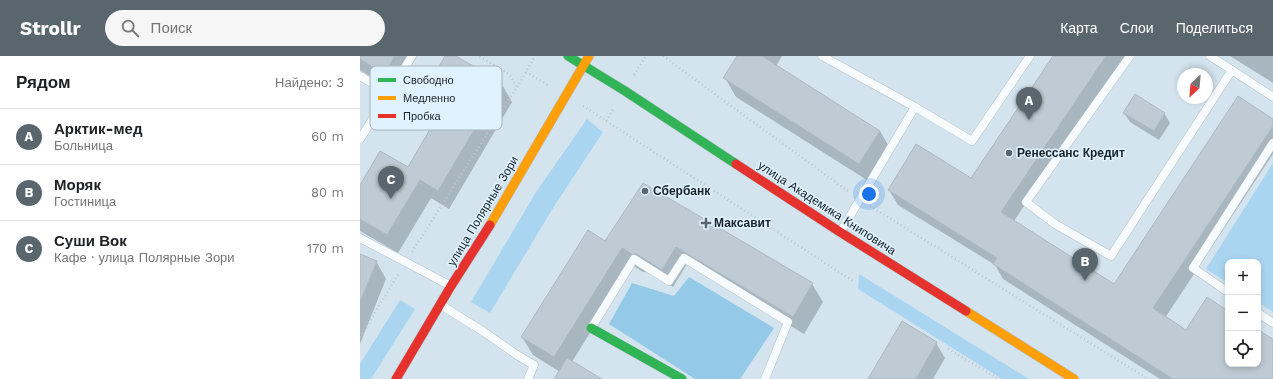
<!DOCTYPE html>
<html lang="ru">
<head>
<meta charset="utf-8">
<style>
	:root { --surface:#fff; --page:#f6f6f6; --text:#202124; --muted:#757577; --line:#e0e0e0; --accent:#59666e }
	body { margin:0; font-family:"Work Sans",sans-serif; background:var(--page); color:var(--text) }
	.controls { position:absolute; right:12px; bottom:12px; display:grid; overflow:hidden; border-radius:8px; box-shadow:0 2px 6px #0003 }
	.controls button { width:36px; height:36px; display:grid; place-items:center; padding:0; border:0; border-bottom:1px solid var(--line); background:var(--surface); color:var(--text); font:20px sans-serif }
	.compass { position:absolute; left:817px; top:12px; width:36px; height:36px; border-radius:50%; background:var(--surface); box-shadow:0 2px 6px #0003; rotate:206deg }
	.you { position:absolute; left:509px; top:138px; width:14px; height:14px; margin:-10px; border:3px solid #fff; border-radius:50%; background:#1a73e8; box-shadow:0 0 0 6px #1a73e833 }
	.badge { display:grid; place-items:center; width:26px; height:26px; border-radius:50%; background:var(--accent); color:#fff; font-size:13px; font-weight:700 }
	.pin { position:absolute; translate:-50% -33px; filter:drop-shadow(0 1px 2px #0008) }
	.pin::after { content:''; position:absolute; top:21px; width:14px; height:12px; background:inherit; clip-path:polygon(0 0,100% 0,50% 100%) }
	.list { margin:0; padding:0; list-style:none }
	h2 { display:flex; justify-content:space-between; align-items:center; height:52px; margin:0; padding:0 16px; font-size:17px }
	h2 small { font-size:13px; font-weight:400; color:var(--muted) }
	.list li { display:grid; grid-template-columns:26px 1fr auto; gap:12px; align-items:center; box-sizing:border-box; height:56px; padding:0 16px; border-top:1px solid var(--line) }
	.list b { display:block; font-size:15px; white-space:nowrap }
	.list p { margin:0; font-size:13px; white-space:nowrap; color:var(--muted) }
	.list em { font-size:13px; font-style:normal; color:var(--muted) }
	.icon { flex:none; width:22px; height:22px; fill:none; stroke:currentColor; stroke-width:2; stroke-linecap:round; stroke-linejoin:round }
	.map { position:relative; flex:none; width:913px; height:323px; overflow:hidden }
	header { display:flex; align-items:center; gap:24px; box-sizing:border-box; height:56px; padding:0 20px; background:var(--accent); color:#fff }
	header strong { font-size:19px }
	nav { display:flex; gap:22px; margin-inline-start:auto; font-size:14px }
	.search { width:280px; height:36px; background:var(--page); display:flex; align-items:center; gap:10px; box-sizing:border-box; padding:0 14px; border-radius:22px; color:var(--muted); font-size:15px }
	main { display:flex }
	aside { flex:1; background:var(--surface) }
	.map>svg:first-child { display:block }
</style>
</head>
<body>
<header>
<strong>Strollr</strong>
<div class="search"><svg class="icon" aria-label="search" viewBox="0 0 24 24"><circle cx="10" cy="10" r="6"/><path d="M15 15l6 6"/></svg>Поиск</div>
<nav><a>Карта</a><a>Слои</a><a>Поделиться</a></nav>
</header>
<main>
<aside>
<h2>Рядом<small>Найдено: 3</small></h2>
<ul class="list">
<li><span class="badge">A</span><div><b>Арктик-мед</b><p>Больница</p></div><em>60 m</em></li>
<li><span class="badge">B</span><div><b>Моряк</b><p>Гостиница</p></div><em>80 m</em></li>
<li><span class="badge">C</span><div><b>Суши Вок</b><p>Кафе · улица Полярные Зори</p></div><em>170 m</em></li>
</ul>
</aside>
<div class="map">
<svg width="913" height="323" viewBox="0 0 913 323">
	<rect width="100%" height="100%" fill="#d3e4ef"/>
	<g fill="#aad5f0">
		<path d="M227 63 243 76 193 152 130 257 111 246 176 136Z"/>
		<path d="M913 107V256L898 246V206H868V227L846 213Z"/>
		<path d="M499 218 669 323H642L498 233Z"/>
		<path d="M40 244 55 253 11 323H0V308Z"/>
	</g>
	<path fill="#95c9e8" d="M329 221 414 272 380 323H335L249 268 272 227 314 240Z"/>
	<g fill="#0003">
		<path d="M0 0H54L35 35 0 14Z"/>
		<path d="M86 0H94L141 27 152 46 89 153 71 142 38 197 0 175V131L48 112 83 53 79 50 68 32Z"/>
		<path d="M378 0H422L416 10 520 75 531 94 510 126 376 41 365 22Z"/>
		<path d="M694 0H765L654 165 755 229 913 64V98L805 262 826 275 868 256V308H898V275L913 284V323H800L643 223 635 209 538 149 529 134 611 123Z"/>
		<path d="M870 0H913V27Z"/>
		<path d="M764 57H804L810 67 799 84 770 66Z"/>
		<path d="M283 128 452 228 463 246 444 278 327 208 313 231 288 216H283L272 209 212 306 240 323H195L200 316 173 299 162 281 246 186Z"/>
		<path d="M0 199 16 205 26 223 0 288Z"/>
		<path d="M576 287 585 302 573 323H509Z"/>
	</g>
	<g fill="#becbd4" stroke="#acb9c2">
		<path d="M0 0H35L24 18 0 3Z"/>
		<path d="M85 0H96L142 27 78 135 60 124 27 179 0 163V129L20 95 48 111 87 44 67 32Z"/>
		<path d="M377 0H402L520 75 499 108 363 22Z"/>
		<path d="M693 0H746L641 156 754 228 878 40 913 63V70L793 252 826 274 847 241 868 255V308H898V274L913 283V323H813L633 208 637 202 528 134 556 88 611 122Z"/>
		<path d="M775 38 805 57 794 75 763 57Z"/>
		<path d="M283 127 453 227 433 261 316 191 302 214 277 198H272L262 192 194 301 161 281 228 174 245 185Z"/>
		<path d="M0 198 17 205 1 244H0Z"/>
		<path d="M542 265 577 286 556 323H508Z"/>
		<path d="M207 302 242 323H194Z"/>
	</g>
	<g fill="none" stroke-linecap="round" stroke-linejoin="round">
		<g stroke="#b3c0c8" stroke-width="9">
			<g id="lane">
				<path d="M462 0 555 51 612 85 670 0"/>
				<path d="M770 0 666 146 695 168 751 200 872 14"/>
				<path d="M850 0 913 41"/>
				<path d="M0 20 29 37 0 83"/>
				<path d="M29 37 52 0"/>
				<path d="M481 175 555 51"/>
				<path d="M0 182 91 230"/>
				<path d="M868 236 833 212 913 87"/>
				<path d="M81 249 124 276 157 299 174 309 168 323"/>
				<path d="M898 257 913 267"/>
				<path d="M232 271 274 203 309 225 324 202 428 266 405 323"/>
			</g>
		</g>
		<g stroke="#b3c0c8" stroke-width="10">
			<g id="fast">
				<path d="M208 0 265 35 376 108"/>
				<path d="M231 272 322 323"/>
			</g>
		</g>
		<g stroke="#b3c0c8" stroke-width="10">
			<g id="slow">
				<path d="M130 169 229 0"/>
				<path d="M606 255 714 323"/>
			</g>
		</g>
		<g stroke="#b3c0c8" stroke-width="10">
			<g id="jam">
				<path d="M376 108 480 176 606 255"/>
				<path d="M36 323 91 230 130 169"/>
			</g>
		</g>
		<g stroke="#bfc5c9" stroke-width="2.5" stroke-dasharray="1 3" stroke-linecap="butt">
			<path d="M303 0 489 136"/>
			<path d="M166 16 188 29"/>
			<path d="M274 19 286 0"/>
			<path d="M157 31 175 0"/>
			<path d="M223 50 493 225"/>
			<path d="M246 65 254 52"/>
			<path d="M510 150 788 323"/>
			<path d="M52 196 157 31 149 18 119 0"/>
			<path d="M0 281 39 217"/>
			<path d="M588 293 639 323"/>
		</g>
		<use href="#lane" stroke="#f8fbfd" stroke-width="8"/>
		<use href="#fast" stroke="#30b455" stroke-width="9"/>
		<use href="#slow" stroke="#ff9f0a" stroke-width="9"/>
		<use href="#jam" stroke="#e5322d" stroke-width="9"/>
	</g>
	<g fill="#59666e" stroke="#e0f2fe" stroke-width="1.5">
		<circle cx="649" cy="97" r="4"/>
		<circle cx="285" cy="135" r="4"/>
		<path d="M344 161h4v4h4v4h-4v4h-4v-4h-4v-4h4z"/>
	</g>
	<g text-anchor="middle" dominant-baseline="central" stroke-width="3" stroke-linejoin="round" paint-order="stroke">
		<g font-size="12" font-weight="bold" fill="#172229" stroke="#e0f2fe" text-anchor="start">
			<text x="657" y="97">Ренессанс Кредит</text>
			<text x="293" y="135">Сбербанк</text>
			<text x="354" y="167">Максавит</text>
		</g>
		<g font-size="12" fill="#172229" stroke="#e0f2fe">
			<text transform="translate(467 152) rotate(33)">улица Академика Книповича</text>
			<text transform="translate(123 155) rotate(-59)">улица Полярные Зори</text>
		</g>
	</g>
	<rect x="10" y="10" width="132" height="64" rx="6" fill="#e0f2fe" stroke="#a4b4be" stroke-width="1"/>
	<rect x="18" y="22" width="18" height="4" fill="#30b455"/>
	<rect x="18" y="40" width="18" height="4" fill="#ff9f0a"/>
	<rect x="18" y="58" width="18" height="4" fill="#e5322d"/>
	<g font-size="11" fill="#172229">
		<text x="43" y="28">Свободно</text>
		<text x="43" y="46">Медленно</text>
		<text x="43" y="64">Пробка</text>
	</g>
</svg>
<div class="controls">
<button>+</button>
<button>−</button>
<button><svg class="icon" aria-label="locate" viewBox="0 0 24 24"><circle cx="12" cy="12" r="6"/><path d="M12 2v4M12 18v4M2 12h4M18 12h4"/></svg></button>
</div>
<svg class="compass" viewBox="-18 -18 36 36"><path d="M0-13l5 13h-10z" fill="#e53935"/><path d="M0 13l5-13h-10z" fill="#757577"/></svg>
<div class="you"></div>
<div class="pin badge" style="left:669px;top:64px">A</div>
<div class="pin badge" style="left:725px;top:225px">B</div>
<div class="pin badge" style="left:31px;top:143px">C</div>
</div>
</main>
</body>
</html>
